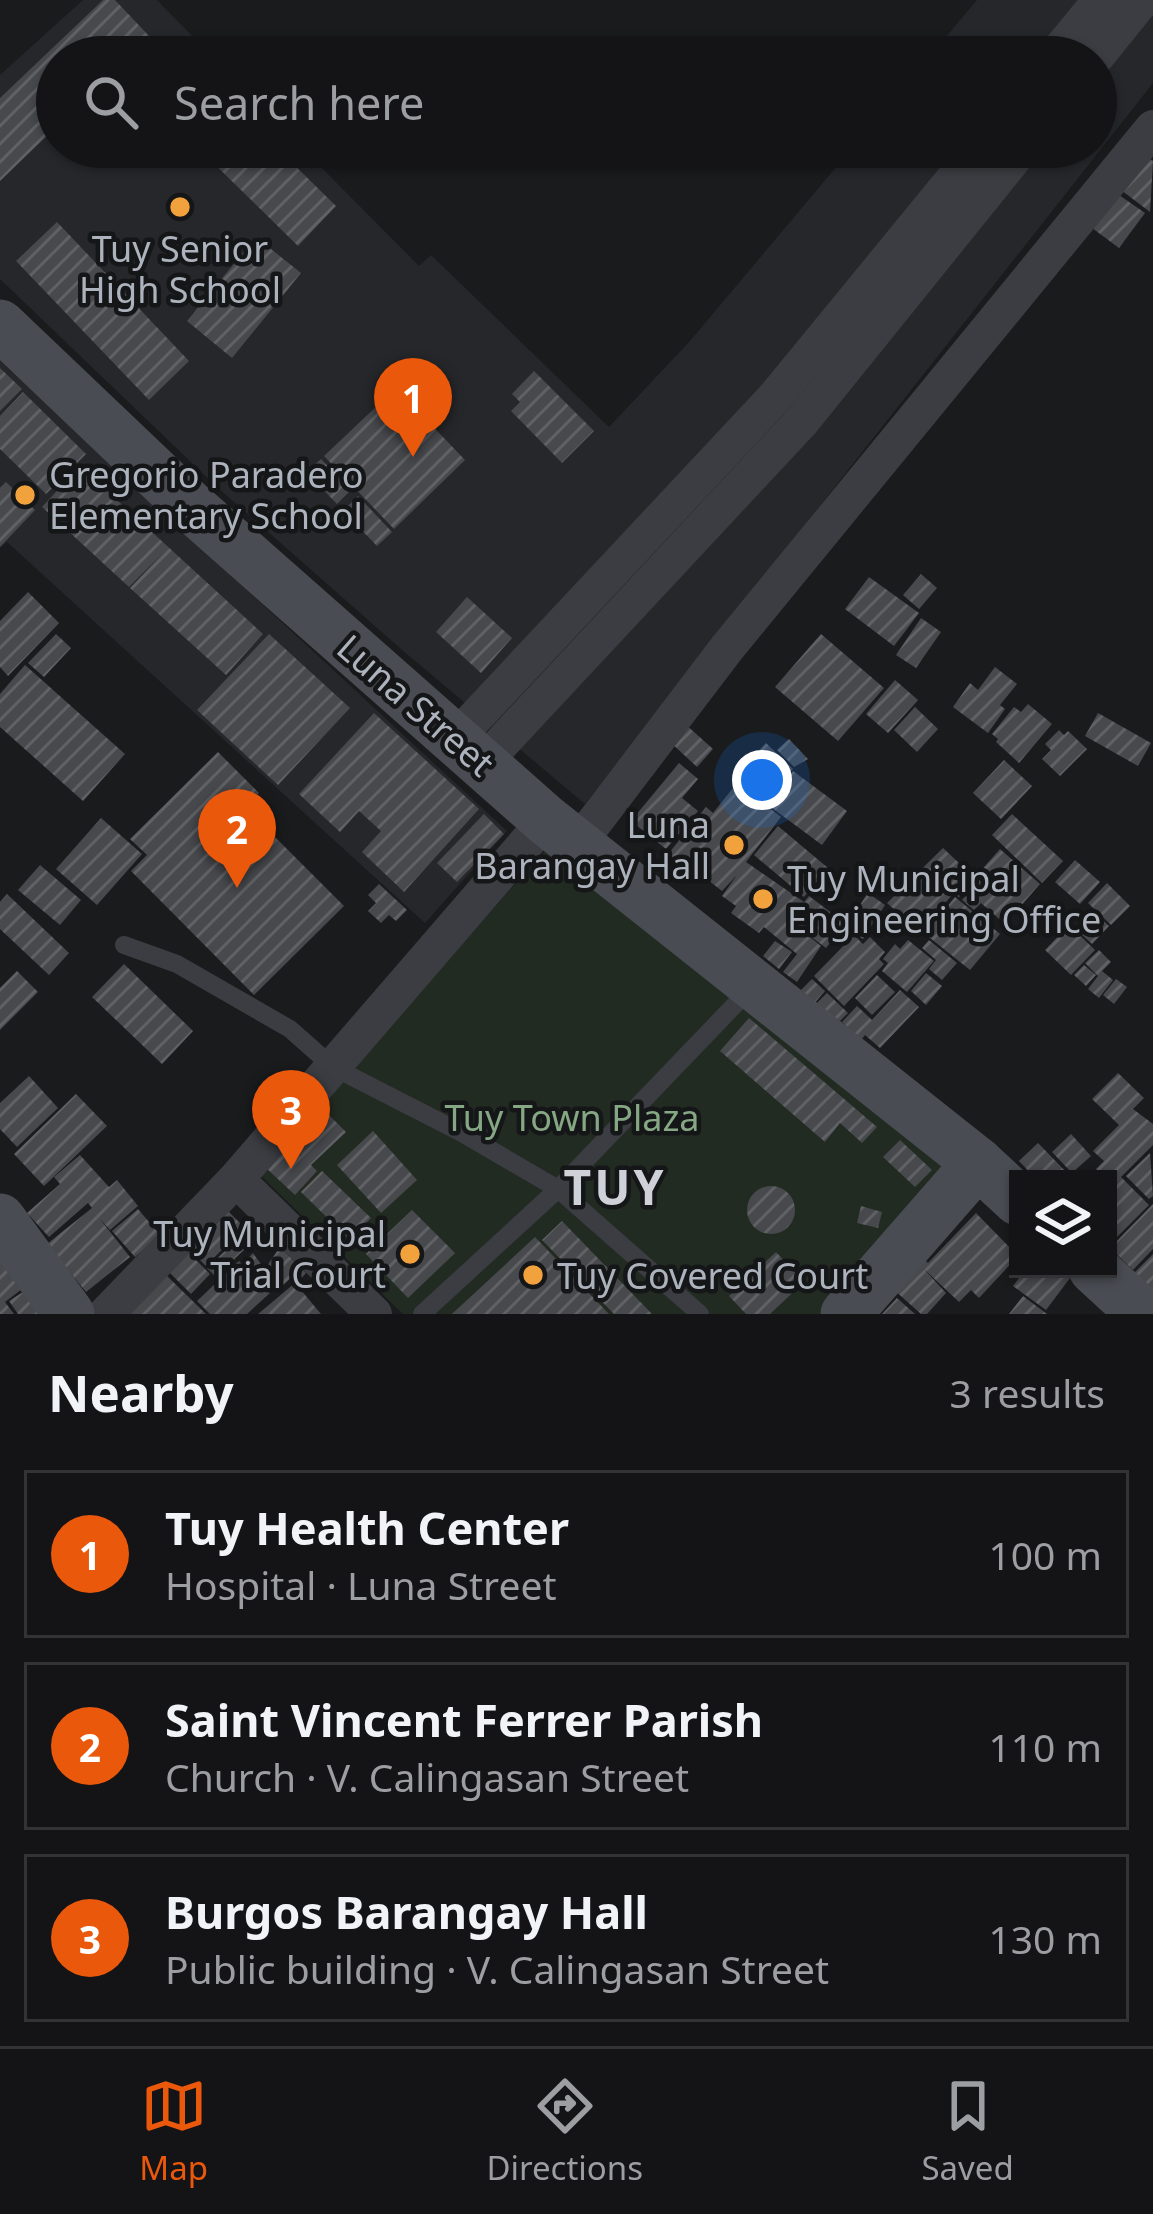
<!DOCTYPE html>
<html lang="en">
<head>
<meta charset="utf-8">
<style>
	:root { --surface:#141416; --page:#1d1d1f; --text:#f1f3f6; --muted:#9d9ea1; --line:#333335; --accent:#ea580c }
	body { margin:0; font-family:"Noto Sans",sans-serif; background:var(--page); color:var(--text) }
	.controls { position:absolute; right:36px; bottom:36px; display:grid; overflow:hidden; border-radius:0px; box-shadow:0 3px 9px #0004 }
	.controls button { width:108px; height:108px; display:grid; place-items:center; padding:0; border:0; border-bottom:3px solid var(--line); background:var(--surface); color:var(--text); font:60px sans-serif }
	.you { position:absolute; left:762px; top:780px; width:42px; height:42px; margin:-30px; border:9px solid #fff; border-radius:50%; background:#1a73e8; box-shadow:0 0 0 18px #1a73e833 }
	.badge { display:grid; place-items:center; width:78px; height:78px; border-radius:50%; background:var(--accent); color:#fff; font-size:39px; font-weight:700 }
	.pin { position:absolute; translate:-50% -99px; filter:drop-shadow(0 3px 6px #0008) }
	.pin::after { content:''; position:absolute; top:63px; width:42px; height:36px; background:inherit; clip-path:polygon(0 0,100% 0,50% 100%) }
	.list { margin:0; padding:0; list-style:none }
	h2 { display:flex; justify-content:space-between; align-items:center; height:156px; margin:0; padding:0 48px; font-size:51px }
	h2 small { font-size:39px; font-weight:400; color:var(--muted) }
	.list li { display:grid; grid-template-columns:78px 1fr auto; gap:36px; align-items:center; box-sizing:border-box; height:168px; margin:0 24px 24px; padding:0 24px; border:3px solid var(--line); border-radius:0px }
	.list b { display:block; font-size:45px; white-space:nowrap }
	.list p { margin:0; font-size:39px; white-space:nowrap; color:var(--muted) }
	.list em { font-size:39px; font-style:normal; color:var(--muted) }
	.icon { flex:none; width:66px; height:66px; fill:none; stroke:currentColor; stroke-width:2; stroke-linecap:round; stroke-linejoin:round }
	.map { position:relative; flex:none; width:1153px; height:1314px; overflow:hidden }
	.search { position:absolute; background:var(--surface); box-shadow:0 3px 9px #0004; left:36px; right:36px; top:36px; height:132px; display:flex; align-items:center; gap:30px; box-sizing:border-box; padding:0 42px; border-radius:66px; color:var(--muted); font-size:45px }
	.sheet { height:732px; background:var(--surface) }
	nav { display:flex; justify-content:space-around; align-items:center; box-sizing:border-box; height:168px; border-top:3px solid var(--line); background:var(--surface); font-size:33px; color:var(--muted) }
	nav a { display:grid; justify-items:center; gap:6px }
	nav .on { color:var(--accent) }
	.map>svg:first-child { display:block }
</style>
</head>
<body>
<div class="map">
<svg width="1153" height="1314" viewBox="0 0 1153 1314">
	<defs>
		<pattern id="building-hatch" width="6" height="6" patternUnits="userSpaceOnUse" patternTransform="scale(3)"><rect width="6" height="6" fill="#47494d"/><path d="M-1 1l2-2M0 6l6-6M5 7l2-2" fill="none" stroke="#5f6165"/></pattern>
	</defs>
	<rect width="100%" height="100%" fill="#1a1b1d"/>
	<g fill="#26272a">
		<path d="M83 0H157L213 57H57V147H301L419 266 431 255 609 427 690 341 853 147H1096V57H929L977 0H1153V83L585 804 401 649 217 487 0 279V75Z"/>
		<path d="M0 361 507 831 425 923 7 542 0 548Z"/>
	</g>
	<path fill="#222b22" d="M549 846 953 1166 822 1314H403L259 1174Z"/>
	<g fill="url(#building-hatch)">
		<path d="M103 0H115L150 37 129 57H57V126L0 181V98Z"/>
		<path d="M197 147H276L336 206 298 246Z"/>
		<path d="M1147 157 1153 161 1150 212 1121 190Z"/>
		<path d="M1109 188 1145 213 1119 248 1084 222Z"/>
		<path d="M57 222 189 361 149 400 16 261Z"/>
		<path d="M256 237 301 273 232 358 187 321Z"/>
		<path d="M0 368 22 389 0 411Z"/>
		<path d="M534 371 594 431 562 463 511 411 520 402 512 394Z"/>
		<path d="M396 388 465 460 394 529 324 456Z"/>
		<path d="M23 392 86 454 46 494 0 449V416Z"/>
		<path d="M321 459 351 490 337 504 306 472Z"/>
		<path d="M80 466 263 634 226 675 130 588 163 553 129 587 42 507Z"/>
		<path d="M6 482 35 510 0 547V488Z"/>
		<path d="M358 496 392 532 377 546 343 511Z"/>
		<path d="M921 574 937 588 919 609 903 595Z"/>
		<path d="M869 577 919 613 894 646 845 609Z"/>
		<path d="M28 592 59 623 8 676 0 667V621Z"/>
		<path d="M467 597 512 638 481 673 436 632Z"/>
		<path d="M921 618 941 632 916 668 896 655Z"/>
		<path d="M56 634 71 648 44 677 28 663Z"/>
		<path d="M269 634 350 708 278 785 197 710Z"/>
		<path d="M821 634 884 688 838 741 775 687Z"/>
		<path d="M25 665 125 754 83 801 0 727V694Z"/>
		<path d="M995 667 1017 684 1000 705 1005 709 988 733 953 707 970 683 978 690Z"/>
		<path d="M895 680 918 700 888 733 866 714Z"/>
		<path d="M1028 704 1052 724 1019 763 996 742 998 739 992 734 1014 707 1021 712Z"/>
		<path d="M915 707 938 729 917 752 894 730Z"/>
		<path d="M374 713 479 809 404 892 362 852 381 831 359 811 340 832 299 794Z"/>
		<path d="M1098 713 1151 743 1138 766 1085 736Z"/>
		<path d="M684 723 713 749 697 767 668 740Z"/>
		<path d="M1059 730 1064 735 1068 731 1087 749 1060 776 1042 759 1051 750 1045 744Z"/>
		<path d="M789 739 808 759 794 767 777 750Z"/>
		<path d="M766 743 793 769 780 783 753 757Z"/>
		<path d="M218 752 259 793 245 807 344 906 254 995 131 871 147 855 130 839Z"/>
		<path d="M1004 760 1032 786 1001 819 973 793Z"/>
		<path d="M679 763 698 779 682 798 698 811 666 849 631 821Z"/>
		<path d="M793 771 847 811 822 845 768 805Z"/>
		<path d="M737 783 781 817 746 862 804 902 809 896 845 923 826 948 790 921 821 946 797 982 783 972 797 954 764 927 759 933 731 913 736 906 722 896 737 875 722 891 690 866 684 873 665 858 706 807 713 813Z"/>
		<path d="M484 814 504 834 457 882 437 863Z"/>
		<path d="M1012 814 1063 861 1042 883 992 835Z"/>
		<path d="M101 818 142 854 97 905 56 869Z"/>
		<path d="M778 826 828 868 804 897 754 855Z"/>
		<path d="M943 848 975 878 959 897 954 893 919 932 887 903Z"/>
		<path d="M1000 849 1040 884 1005 924 981 903 974 910 962 900 979 880 994 890 977 875Z"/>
		<path d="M1075 860 1100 882 1080 904 1055 882Z"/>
		<path d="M40 865 81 900 60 925 18 890Z"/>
		<path d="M1107 883 1130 906 1111 925 1088 903Z"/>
		<path d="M379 884 407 910 396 921 389 915 381 923 368 911 376 903 368 895Z"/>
		<path d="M868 893 885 905 863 939 845 927Z"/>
		<path d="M7 894 69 953 49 975 0 929V902Z"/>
		<path d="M955 897 1000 934 970 970 925 934Z"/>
		<path d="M1096 914 1109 926 1092 944 1079 932Z"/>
		<path d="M1069 925 1095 950 1071 975 1045 950Z"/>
		<path d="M854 935 863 944 870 937 885 952 879 959 884 964 844 1006 814 976Z"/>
		<path d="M908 940 934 961 907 992 882 971 888 963 883 959 895 944 900 949Z"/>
		<path d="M929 940 957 963 942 980 929 969 936 960 922 948Z"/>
		<path d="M775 941 792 952 779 969 763 956Z"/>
		<path d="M1099 950 1111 962 1102 971 1113 980 1099 998 1088 989 1098 976 1085 963Z"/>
		<path d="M124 964 193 1031 162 1064 92 997Z"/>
		<path d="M1084 965 1096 975 1086 986 1074 975Z"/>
		<path d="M17 971 38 992 0 1030V988Z"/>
		<path d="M926 973 942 986 926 1005 911 991Z"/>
		<path d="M877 975 895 992 872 1015 855 998Z"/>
		<path d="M812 979 825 991 813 1005 799 992Z"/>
		<path d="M1116 979 1127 987 1114 1004 1103 995Z"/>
		<path d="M900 990 919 1007 880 1048 865 1035 861 1040 842 1022 857 1006 872 1020Z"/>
		<path d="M827 993 848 1013 838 1023 817 1003Z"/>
		<path d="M749 1018 877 1127 862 1143 840 1123 825 1142 720 1051Z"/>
		<path d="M1118 1073 1144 1098 1133 1109 1153 1124V1145L1121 1177 1149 1205 1108 1246V1192L1114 1186 1096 1169 1104 1161 1093 1151 1119 1125 1092 1099Z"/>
		<path d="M29 1076 58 1108 17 1147 0 1129V1103Z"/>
		<path d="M76 1094 107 1126 44 1186 14 1154Z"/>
		<path d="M325 1111 346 1132 311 1165 317 1171 295 1195 265 1167 288 1143 302 1157 291 1144Z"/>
		<path d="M373 1131 417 1180 381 1213 337 1165Z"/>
		<path d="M1071 1134 1091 1156 1072 1173 1052 1152Z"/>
		<path d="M900 1140 932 1170 915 1187 883 1157Z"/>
		<path d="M1038 1143 1073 1179H1036L1019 1161Z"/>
		<path d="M1150 1153 1153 1196 1149 1199 1126 1176Z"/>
		<path d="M80 1155 109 1187 117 1180 138 1206 110 1230 99 1218 130 1257 86 1292 47 1244 92 1208 88 1203 49 1237 27 1213 60 1184 54 1177Z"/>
		<path d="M322 1171 371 1218 350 1240 301 1192Z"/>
		<circle cx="771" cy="1210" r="24"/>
		<path d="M1153 1204V1249L1133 1270 1110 1248Z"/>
		<path d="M861 1206 882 1212 878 1228 857 1223Z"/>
		<path d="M225 1208 244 1227 206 1266 187 1247Z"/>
		<path d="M138 1209 160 1235 135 1257 112 1231Z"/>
		<path d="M412 1210 455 1253 408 1298 366 1254Z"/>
		<path d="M976 1213 1018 1256 979 1298 971 1290 959 1302 923 1268 946 1293 927 1314H921L893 1289 922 1257 928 1263Z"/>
		<path d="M562 1221 652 1314H614L542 1240Z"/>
		<path d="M247 1230 255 1239 216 1277 207 1268Z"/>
		<path d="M535 1237 609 1314H452Z"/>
		<path d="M280 1247 306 1273 298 1282 292 1277 281 1287 265 1269Z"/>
		<path d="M188 1252 210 1274 191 1294 168 1271Z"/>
		<path d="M776 1252 804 1282 770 1314H746L729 1296Z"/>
		<path d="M253 1253 274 1282 266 1290 270 1293 247 1314H210L197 1301 239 1261 242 1264Z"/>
		<path d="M1153 1254V1292L1134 1273Z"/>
		<path d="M0 1261 22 1289 5 1302 14 1314H0Z"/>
		<path d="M1026 1269H1058L1070 1278 1046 1310 1013 1286Z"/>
		<path d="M165 1274 206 1314H126Z"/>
		<path d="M295 1283 321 1314H258Z"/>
		<path d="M29 1288 40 1314H18L9 1301Z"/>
		<path d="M1023 1296 1047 1314H1009Z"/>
		<path d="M897 1298 915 1314H882Z"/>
	</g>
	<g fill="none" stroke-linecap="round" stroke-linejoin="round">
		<g stroke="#3b3d42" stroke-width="18">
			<path d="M124 945 177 964 290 1029 333 1067 462 1133 558 1189 700 1314"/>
			<path d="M422 1314 558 1189 751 988"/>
		</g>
		<g stroke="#3b3d42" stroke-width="36">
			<path d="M1054 57 1101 0"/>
			<path d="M1096 57 1142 0"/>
			<path d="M455 739 776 396 980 147"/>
			<path d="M482 764 802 421 1023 147"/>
			<path d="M577 845 727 648 1153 128"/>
			<path d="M236 1179 374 1314"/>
			<path d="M106 1314 236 1179 546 820"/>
		</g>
		<g stroke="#494c52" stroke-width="51">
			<path d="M0 325 187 503 546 820 978 1163 1018 1200"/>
			<path d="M0 1219 69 1314"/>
			<path d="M1094 1269 1143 1314"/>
			<path d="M846 1314 978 1163"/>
		</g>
	</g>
	<g fill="#f2a23d" stroke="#151618" stroke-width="4.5">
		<circle cx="180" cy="207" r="12"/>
		<circle cx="25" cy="495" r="12"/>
		<circle cx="734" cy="845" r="12"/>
		<circle cx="763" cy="899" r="12"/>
		<circle cx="410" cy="1254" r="12"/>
		<circle cx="533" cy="1275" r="12"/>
	</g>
	<g text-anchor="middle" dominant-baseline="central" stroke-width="9" stroke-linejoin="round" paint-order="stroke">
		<g font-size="36" fill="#adb3bc" stroke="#151618" text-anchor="start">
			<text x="180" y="248" text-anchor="middle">Tuy Senior<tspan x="180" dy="41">High School</tspan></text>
			<text x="49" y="474">Gregorio Paradero<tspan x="49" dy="41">Elementary School</tspan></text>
			<text x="710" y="824" text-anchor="end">Luna<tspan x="710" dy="41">Barangay Hall</tspan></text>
			<text x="787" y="878">Tuy Municipal<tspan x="787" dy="41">Engineering Office</tspan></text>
			<text x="386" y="1233" text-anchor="end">Tuy Municipal<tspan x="386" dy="41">Trial Court</tspan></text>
			<text x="557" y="1275">Tuy Covered Court</text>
		</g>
		<g font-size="36" fill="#adb3bc" stroke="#151618">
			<text transform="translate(416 705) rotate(41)">Luna Street</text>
		</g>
		<g font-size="36" fill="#86a784" stroke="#151618">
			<text x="572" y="1117">Tuy Town Plaza</text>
		</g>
		<g font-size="48" font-weight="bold" letter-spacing="3" fill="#ced2d8" stroke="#151618">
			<text x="615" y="1186">TUY</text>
		</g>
	</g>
</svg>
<div class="controls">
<button><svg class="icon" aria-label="layers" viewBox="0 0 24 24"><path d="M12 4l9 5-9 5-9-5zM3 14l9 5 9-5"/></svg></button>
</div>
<div class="you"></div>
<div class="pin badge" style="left:413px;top:457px">1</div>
<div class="pin badge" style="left:237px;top:888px">2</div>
<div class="pin badge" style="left:291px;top:1169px">3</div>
<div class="search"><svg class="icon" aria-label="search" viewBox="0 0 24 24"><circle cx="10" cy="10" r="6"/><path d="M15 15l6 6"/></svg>Search here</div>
</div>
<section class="sheet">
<h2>Nearby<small>3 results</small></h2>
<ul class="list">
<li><span class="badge">1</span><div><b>Tuy Health Center</b><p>Hospital · Luna Street</p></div><em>100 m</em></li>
<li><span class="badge">2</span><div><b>Saint Vincent Ferrer Parish</b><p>Church · V. Calingasan Street</p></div><em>110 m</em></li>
<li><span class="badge">3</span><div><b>Burgos Barangay Hall</b><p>Public building · V. Calingasan Street</p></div><em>130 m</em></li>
</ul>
</section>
<nav>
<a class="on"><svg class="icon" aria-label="map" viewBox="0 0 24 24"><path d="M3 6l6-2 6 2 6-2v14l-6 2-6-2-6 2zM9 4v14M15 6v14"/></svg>Map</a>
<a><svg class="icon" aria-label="directions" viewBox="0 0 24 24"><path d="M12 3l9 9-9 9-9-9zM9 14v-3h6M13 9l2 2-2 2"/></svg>Directions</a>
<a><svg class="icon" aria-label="saved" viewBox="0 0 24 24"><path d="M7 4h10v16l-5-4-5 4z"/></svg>Saved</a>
</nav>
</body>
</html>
